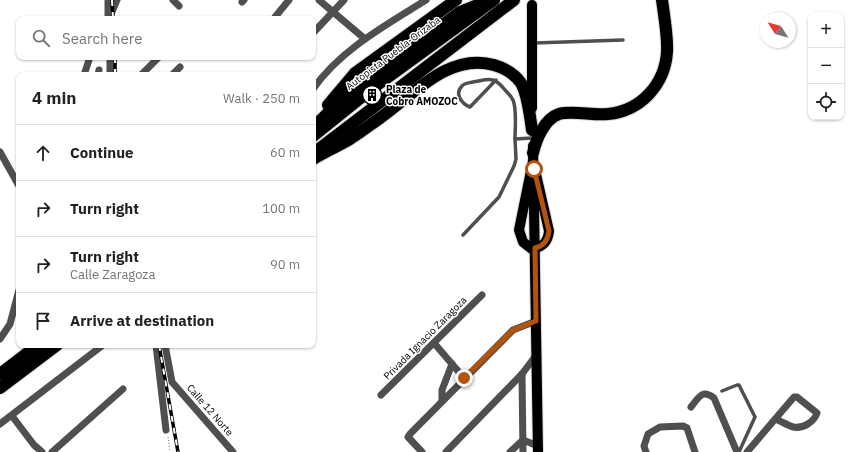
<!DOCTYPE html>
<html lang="en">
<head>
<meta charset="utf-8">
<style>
	:root { --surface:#fff; --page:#f6f6f6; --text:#202124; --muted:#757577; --line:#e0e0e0 }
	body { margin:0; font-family:"IBM Plex Sans",sans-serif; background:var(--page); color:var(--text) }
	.controls { position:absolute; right:12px; top:12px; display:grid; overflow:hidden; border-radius:8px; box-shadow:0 1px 3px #0004 }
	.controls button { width:36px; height:36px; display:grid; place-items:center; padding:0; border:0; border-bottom:1px solid var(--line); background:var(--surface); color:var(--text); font:20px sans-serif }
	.compass { position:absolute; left:760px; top:12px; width:36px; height:36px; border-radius:50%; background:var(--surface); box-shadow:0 1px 3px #0004; rotate:306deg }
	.stop { position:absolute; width:12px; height:12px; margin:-9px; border:3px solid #b45309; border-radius:50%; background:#fff }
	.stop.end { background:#b45309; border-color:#fff; box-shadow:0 1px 4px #0008 }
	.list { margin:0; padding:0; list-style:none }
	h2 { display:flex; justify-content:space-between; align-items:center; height:52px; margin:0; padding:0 16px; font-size:17px }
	h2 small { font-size:13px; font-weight:400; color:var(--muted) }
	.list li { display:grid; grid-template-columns:26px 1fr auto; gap:12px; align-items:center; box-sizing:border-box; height:56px; padding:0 16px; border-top:1px solid var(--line) }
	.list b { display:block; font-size:15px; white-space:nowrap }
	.list p { margin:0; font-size:13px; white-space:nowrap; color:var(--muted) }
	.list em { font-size:13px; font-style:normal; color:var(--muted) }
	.icon { flex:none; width:22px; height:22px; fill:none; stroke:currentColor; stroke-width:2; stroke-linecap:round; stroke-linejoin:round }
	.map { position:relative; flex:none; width:856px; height:452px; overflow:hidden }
	.search { position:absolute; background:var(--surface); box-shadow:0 1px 3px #0004; left:16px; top:16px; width:300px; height:44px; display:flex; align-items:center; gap:10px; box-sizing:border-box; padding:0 14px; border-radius:8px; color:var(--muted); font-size:15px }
	.panel { position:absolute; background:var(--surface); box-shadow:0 1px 3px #0004; left:16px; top:72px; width:300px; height:276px; border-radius:8px }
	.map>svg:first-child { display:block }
</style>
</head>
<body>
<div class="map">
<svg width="856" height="452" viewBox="0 0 856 452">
	<rect width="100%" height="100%" fill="#fff"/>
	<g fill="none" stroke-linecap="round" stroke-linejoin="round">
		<g stroke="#dbdbdb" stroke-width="12">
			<g id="primary">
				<path d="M532 5V108"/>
				<path d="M533 146 538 452"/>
				<path d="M533 161 549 231C548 242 543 247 532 249L523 242 519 230Z"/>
			</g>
		</g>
		<g stroke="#dbdbdb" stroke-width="14">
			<g id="motorway">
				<path d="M328 105 355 73 456 0"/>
				<path d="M315 126 330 111 363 84 460 12 480 4"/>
				<path d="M313 136 369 91 494 0"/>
				<path d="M319 149 514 0"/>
				<path d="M533 153C536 140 544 119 559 114 572 110 594 116 608 114 641 111 665 84 667 52 668 37 664 15 662 0"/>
				<path d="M313 159C325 152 338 146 350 139 361 132 370 125 380 118 413 95 449 52 494 65 504 68 515 74 521 83 528 95 530 117 532 130"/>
				<path d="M0 374 38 345"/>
				<path d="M0 388 57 345"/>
			</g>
		</g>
		<path stroke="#717171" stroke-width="1" stroke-dasharray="1 2" stroke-linecap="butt" d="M168 437 170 452"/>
		<g stroke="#4f4f4f" stroke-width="3.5">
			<path d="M534 43 623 40"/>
			<path d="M496 80 470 107C462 104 454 94 462 86 464 83 469 83 473 82 490 79 494 76 505 90 508 93 511 96 513 100 517 109 515 129 515 139L532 138"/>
			<path d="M463 235 499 197 514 166 516 159 515 139"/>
			<path d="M722 391 737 385H739L755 417 739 452"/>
		</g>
		<g stroke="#4f4f4f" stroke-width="7">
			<path d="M108 0V19"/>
			<path d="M173 0 179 6"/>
			<path d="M319 0 365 39"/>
			<path d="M242 2 244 0"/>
			<path d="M275 17 289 0"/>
			<path d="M109 19 117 0"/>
			<path d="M313 33 344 0"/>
			<path d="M110 57V75"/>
			<path d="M84 75 90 57"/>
			<path d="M98 75 99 70"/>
			<path d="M141 75 159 57"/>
			<path d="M172 75 180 67"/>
			<path d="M313 89C340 50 386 25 426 0"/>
			<path d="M0 152 19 186"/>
			<path d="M0 339 10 324 19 290"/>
			<path d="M434 343 464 378"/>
			<path d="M156 345 166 430"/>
			<path d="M165 345 172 382 233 452"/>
			<path d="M522 374 523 452"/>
			<path d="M381 395 482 295"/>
			<path d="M442 401V390L452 364"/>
			<path d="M691 407C699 397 702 389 714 398L737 452"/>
			<path d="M12 416 34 445 42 452"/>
			<path d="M0 424 103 345"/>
			<path d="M52 452 123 389"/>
			<path d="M422 452 408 437 410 434 513 330 536 321"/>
			<path d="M446 452 522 374 537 354"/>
			<path d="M510 452 523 440 538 446"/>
			<path d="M646 452 644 446 648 434 660 427 683 426 687 428 695 452"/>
			<path d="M747 452 794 397H797L817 413C814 422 803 429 793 427 787 425 781 421 775 419"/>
		</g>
		<use href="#primary" stroke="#000" stroke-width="10"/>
		<use href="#motorway" stroke="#000" stroke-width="12"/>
		<g stroke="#000" stroke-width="3.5">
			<g id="rail">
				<path d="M112 0 113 19"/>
				<path d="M115 57V75"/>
				<path d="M159 345 178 452"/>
			</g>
		</g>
		<use href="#rail" stroke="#fff" stroke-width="2" stroke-dasharray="6" stroke-linecap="butt"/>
	</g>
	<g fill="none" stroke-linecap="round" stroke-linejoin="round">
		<path stroke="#b45309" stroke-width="5" d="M464 378 513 330 536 321 535 248C544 246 548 240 549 231L534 169"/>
	</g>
	<defs>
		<g id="building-ring" transform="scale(1)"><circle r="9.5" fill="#fff" stroke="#000" stroke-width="1.5"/><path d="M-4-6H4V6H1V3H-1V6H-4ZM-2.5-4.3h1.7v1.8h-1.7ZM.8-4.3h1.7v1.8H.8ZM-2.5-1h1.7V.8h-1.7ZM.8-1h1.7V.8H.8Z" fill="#000"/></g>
	</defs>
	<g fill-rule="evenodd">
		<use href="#building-ring" x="372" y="95"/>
	</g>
	<g text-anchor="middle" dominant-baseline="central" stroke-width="3" stroke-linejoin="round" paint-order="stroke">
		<g font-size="10" fill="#000" stroke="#fff">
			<text transform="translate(393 53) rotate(-37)">Autopista Puebla-Orizaba</text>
			<text transform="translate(425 338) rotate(-45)">Privada Ignacio Zaragoza</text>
			<text transform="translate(210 410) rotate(49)">Calle 12 Norte</text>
		</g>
		<g font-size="10" font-weight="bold" fill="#000" stroke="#fff" text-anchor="start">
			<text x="386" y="89">Plaza de<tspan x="386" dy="12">Cobro AMOZOC</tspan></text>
		</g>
	</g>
</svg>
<div class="controls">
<button>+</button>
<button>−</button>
<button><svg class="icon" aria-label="locate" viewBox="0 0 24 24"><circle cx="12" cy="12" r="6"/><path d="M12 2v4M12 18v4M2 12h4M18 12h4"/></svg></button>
</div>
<svg class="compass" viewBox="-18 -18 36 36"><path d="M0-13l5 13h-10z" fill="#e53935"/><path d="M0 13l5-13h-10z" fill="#757577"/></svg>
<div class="stop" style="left:534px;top:169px"></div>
<div class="stop end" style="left:464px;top:378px"></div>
<div class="search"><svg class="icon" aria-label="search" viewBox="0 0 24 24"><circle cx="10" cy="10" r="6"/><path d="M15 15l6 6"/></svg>Search here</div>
<section class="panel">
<h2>4 min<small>Walk · 250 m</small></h2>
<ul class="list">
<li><svg class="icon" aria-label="ahead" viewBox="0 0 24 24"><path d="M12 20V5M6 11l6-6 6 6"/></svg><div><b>Continue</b></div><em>60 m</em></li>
<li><svg class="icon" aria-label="right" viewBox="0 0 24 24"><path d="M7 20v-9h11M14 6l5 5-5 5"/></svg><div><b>Turn right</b></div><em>100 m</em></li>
<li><svg class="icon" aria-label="right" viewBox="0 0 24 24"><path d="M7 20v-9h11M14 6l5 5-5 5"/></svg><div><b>Turn right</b><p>Calle Zaragoza</p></div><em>90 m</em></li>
<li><svg class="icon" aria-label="arrive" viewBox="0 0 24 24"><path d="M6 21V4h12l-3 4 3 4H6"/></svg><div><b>Arrive at destination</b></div></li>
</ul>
</section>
</div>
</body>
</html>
